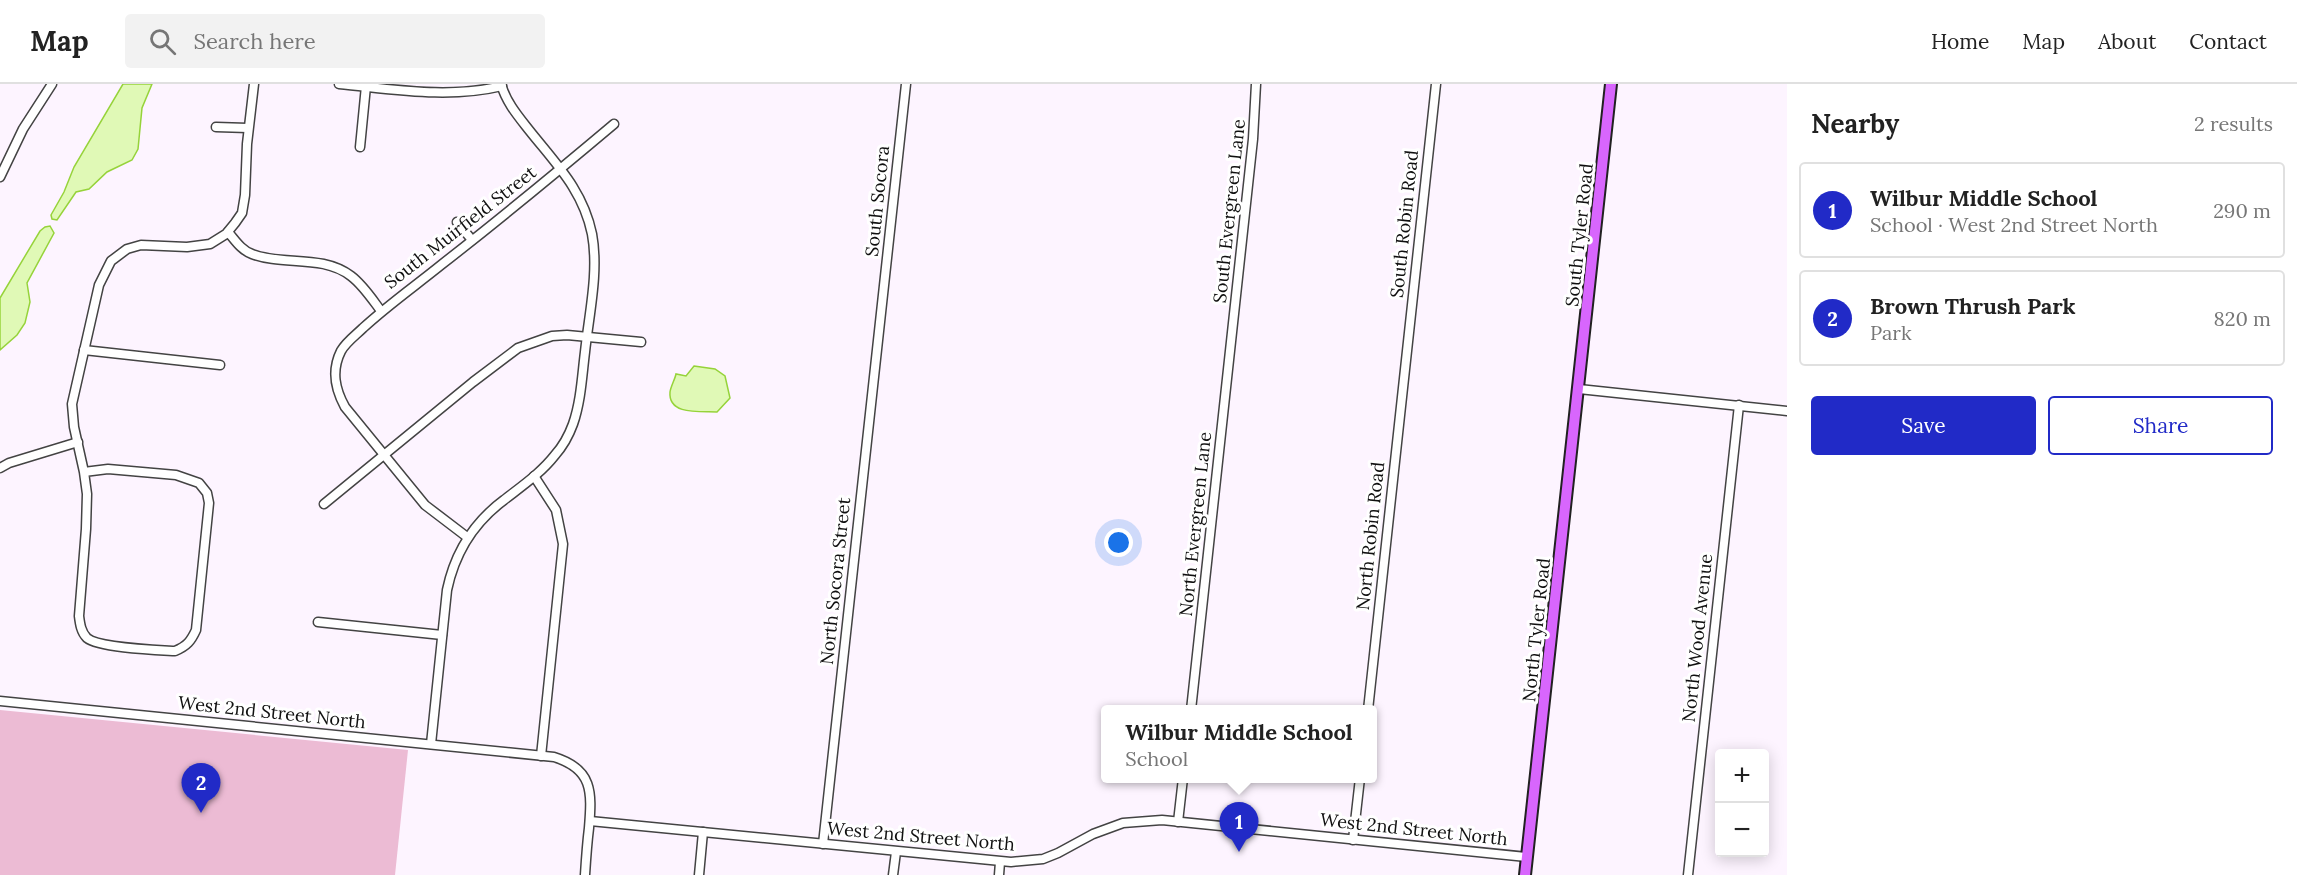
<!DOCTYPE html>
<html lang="en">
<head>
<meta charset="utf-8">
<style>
	:root { --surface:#fff; --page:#f2f2f2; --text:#222; --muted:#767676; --line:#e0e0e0; --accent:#212ac7 }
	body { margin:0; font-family:Lora,serif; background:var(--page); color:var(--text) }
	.controls { position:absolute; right:18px; bottom:18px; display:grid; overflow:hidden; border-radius:6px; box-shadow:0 3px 15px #0003 }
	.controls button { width:54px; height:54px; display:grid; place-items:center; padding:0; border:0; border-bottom:2px solid var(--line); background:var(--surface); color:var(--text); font:30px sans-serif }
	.you { position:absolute; left:1119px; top:459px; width:21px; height:21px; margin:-15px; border:4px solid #fff; border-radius:50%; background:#1a73e8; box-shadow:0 0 0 9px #1a73e833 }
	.badge { display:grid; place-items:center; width:39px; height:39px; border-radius:50%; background:var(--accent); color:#fff; font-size:20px; font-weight:700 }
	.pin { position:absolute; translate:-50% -50px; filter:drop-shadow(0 2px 3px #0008) }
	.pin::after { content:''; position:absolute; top:32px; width:21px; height:18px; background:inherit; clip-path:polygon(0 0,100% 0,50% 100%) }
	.popup { position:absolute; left:1101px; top:621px; width:276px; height:78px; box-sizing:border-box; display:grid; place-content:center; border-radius:6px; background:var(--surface); filter:drop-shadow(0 2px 4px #0005); font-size:20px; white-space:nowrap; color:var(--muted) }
	.popup b { font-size:22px; color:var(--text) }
	.popup::after { content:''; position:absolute; left:50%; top:100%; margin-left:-12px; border:12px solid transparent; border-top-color:var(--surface) }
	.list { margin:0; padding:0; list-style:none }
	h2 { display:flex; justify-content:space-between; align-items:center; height:78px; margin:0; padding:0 24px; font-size:26px }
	h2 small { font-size:20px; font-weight:400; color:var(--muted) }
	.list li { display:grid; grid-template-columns:39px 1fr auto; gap:18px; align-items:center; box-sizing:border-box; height:96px; margin:0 12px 12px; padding:0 12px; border:2px solid var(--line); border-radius:6px }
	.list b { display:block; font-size:22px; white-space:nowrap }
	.list p { margin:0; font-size:20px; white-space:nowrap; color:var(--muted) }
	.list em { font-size:20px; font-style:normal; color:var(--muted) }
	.actions { display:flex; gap:12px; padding:18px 24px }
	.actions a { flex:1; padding:14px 0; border:2px solid var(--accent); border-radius:6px; text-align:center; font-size:21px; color:var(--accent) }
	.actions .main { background:var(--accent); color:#fff }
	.icon { flex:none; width:33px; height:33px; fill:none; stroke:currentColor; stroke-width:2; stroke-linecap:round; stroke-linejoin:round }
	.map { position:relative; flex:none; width:1787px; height:791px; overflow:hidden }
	header { display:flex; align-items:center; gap:36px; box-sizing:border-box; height:84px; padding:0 30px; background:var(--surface); border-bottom:2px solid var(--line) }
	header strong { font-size:28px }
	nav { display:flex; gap:33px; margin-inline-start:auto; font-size:21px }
	.search { width:420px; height:54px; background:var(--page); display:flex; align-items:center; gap:15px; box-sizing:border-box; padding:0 21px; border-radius:6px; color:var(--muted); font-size:22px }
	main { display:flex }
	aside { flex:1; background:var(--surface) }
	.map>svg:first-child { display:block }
</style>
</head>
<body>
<header>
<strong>Map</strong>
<div class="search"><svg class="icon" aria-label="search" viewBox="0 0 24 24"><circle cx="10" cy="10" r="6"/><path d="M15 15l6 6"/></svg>Search here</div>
<nav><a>Home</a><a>Map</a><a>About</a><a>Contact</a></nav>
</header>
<main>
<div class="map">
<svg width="1787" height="791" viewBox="0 0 1787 791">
	<rect width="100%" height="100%" fill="#fdf4ff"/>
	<path fill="#ecbbd4" d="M0 626 408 666 395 791H0Z"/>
	<g fill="#e0f9b6" stroke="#96d33a" stroke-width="1.5">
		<path d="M123 0H152L142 24 138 65 132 76 107 88 89 105 76 108 57 136 52 135 51 131 64 108 74 83Z"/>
		<path d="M50 142 54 149 27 199 30 218 25 239 17 251 0 266V214L40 147 45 143Z"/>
		<path d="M694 282 715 285 725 292 730 314 717 328C702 327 668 332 670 308 671 302 675 295 676 290L686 292Z"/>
	</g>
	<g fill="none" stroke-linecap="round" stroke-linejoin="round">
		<g stroke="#434343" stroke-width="11">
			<g id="minor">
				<path d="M339 0C393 5 448 15 502 2"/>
				<path d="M216 43 248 44"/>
				<path d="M360 63 366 2"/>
				<path d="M0 93 23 45 52 0"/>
				<path d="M457 138 472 156"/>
				<path d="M228 148C235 156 241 166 252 170 283 182 322 170 351 192 363 201 372 215 381 227"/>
				<path d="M84 266 220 281"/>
				<path d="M1579 305 1787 327"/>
				<path d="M0 384 9 379 78 358"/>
				<path d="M84 388 108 385 176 391 199 399 207 409 209 419 196 546C191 557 187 562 175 567 158 566 99 564 87 554 81 548 80 540 79 532L86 445 87 410 84 388 74 343 72 320 99 201 111 177 127 165 141 161 187 163 210 160 226 150 235 139 242 129 245 111 247 60 254 0"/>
				<path d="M534 392 556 426 563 460 541 672"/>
				<path d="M324 420 473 298 518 264 552 252 567 251 641 258"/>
				<path d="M467 453 425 421 345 323C335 305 331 287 341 267 346 258 356 251 363 244 388 221 415 202 441 181 500 135 557 88 614 40"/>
				<path d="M318 538 442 551"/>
				<path d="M0 617 554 673C593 685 592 708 589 744 587 760 586 775 585 791"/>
				<path d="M1191 626 1253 55 1256 0"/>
				<path d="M1368 626 1436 0"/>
				<path d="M431 660 447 506C455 468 473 439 504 416 522 402 541 389 555 371 563 362 569 351 573 340 581 317 582 292 585 268 589 230 599 188 592 150 583 106 556 80 529 46 518 32 506 18 501 0"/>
				<path d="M590 737 1011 778 1043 775 1058 769 1093 750 1123 739 1162 736 1527 773"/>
				<path d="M1178 738 1183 694"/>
				<path d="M1353 756 1360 694"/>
				<path d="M823 760 906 0"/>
				<path d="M699 791 703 748"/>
				<path d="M893 791 896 768"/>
				<path d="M999 791 1000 778"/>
				<path d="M1688 791 1739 321"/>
			</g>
		</g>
		<g stroke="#212121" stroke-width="14">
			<path id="major" d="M1525 791 1611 0"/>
		</g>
		<use href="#minor" stroke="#fff" stroke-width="8"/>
		<use href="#major" stroke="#d866fd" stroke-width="10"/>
	</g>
	<g text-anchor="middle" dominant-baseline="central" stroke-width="6" stroke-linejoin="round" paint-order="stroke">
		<g font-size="18" fill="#101010" stroke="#fff">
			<text transform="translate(877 117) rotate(-84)">South Socora</text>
			<text transform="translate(1229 127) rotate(-84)">South Evergreen Lane</text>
			<text transform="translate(1404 140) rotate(-84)">South Robin Road</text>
			<text transform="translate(460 143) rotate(-38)">South Muirfield Street</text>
			<text transform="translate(1579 151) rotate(-84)">South Tyler Road</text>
			<text transform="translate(1195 440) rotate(-84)">North Evergreen Lane</text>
			<text transform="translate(1370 452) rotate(-84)">North Robin Road</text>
			<text transform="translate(835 497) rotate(-84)">North Socora Street</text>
			<text transform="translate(1536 546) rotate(-84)">North Tyler Road</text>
			<text transform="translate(1697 554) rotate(-84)">North Wood Avenue</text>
			<text transform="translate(272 628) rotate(6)">West 2nd Street North</text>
			<text transform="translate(1414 745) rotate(6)">West 2nd Street North</text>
			<text transform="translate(921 752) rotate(5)">West 2nd Street North</text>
		</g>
	</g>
</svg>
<div class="controls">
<button>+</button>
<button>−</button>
</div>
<div class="you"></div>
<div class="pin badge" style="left:1239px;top:768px">1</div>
<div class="popup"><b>Wilbur Middle School</b>School</div>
<div class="pin badge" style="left:201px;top:729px">2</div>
</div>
<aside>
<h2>Nearby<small>2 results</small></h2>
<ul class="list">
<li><span class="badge">1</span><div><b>Wilbur Middle School</b><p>School · West 2nd Street North</p></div><em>290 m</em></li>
<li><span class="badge">2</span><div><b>Brown Thrush Park</b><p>Park</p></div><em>820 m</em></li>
</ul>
<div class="actions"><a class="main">Save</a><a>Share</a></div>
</aside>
</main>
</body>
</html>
